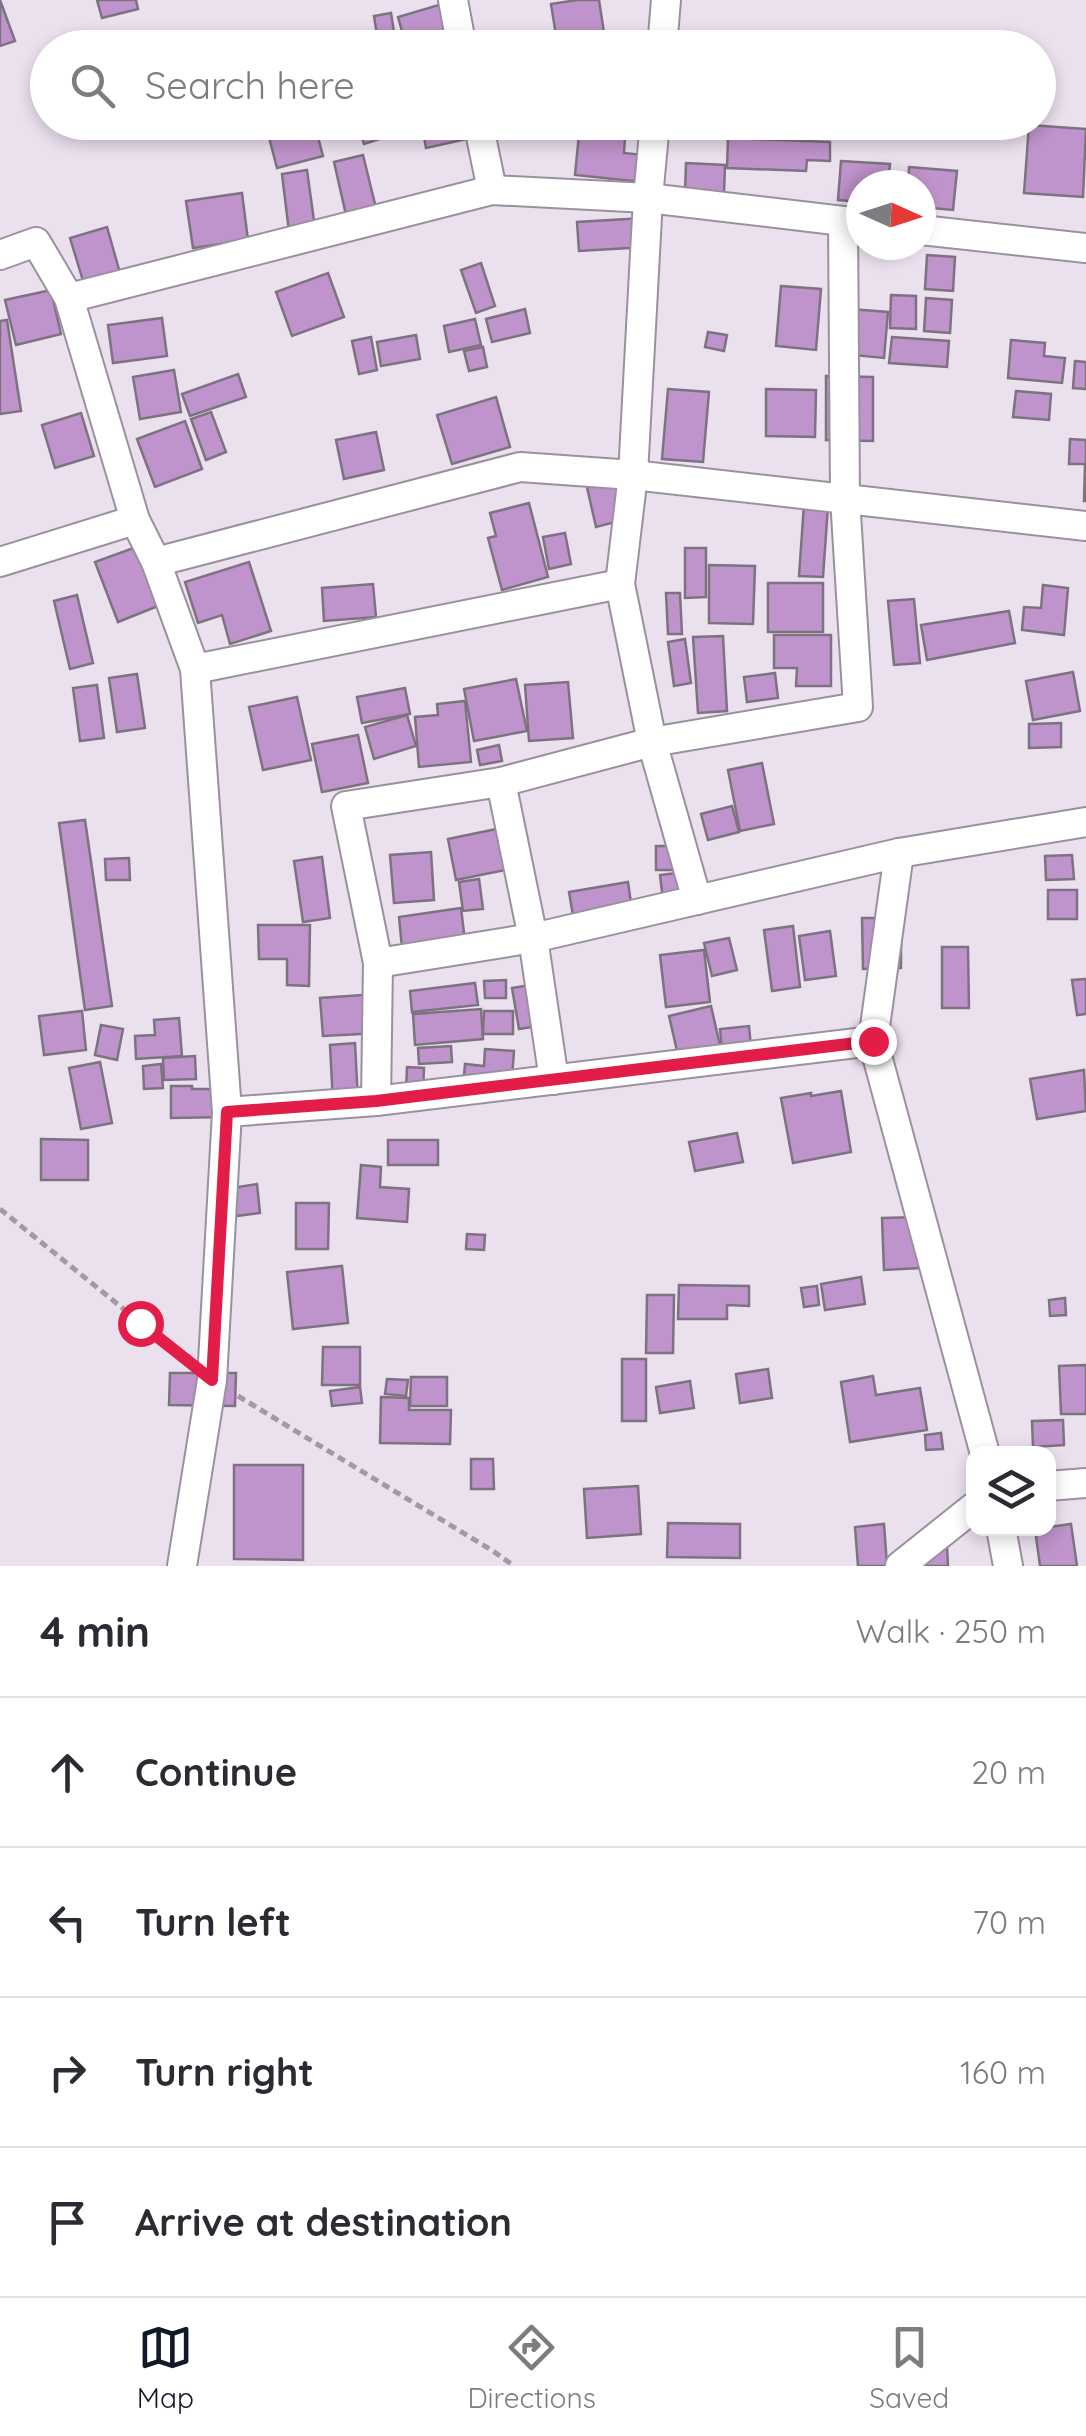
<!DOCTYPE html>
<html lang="en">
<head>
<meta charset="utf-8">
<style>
	:root { --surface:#fff; --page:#f7f7f7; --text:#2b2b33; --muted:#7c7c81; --line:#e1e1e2; --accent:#111827 }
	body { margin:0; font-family:Quicksand,sans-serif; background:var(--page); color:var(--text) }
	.controls { position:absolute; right:30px; bottom:30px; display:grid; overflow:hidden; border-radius:20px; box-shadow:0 5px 15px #0003 }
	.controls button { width:90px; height:90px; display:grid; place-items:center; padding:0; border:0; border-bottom:2px solid var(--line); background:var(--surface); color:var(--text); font:50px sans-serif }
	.compass { position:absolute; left:846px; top:170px; width:90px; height:90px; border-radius:50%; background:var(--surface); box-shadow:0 5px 15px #0003; rotate:93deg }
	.stop { position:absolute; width:30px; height:30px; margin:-22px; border:8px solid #e11d48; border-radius:50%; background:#fff }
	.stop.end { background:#e11d48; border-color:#fff; box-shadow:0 2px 10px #0008 }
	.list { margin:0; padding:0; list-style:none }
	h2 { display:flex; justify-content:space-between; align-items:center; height:130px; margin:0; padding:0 40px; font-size:42px }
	h2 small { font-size:32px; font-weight:400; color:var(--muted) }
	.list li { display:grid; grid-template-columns:65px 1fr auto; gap:30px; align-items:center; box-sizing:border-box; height:150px; padding:0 40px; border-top:2px solid var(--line) }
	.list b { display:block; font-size:38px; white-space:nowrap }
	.list em { font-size:32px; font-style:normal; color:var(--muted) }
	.icon { flex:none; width:55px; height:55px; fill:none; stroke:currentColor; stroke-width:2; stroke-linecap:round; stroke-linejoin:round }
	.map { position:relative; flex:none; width:1086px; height:1566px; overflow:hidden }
	.search { position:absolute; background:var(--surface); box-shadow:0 5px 15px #0003; left:30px; right:30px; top:30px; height:110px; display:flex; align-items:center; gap:25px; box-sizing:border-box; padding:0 35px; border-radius:55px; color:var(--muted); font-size:38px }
	.sheet { height:730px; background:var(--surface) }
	nav { display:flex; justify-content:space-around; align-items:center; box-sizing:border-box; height:140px; border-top:2px solid var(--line); background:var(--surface); font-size:28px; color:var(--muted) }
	nav a { display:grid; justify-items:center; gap:5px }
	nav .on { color:var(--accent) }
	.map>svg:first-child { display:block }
</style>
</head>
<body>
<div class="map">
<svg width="1086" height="1566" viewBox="0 0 1086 1566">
	<rect width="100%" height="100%" fill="#ebe0ee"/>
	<g fill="#bf93cb" stroke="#7d7380" stroke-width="2.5">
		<path d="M0 0 15 41 0 46Z"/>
		<path d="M97 0H136L138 9 102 18Z"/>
		<path d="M577 0H599L605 39 619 37 621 48H558L551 4Z"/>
		<path d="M442 4 450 32 406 45 398 17Z"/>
		<path d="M391 13 394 32 377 35 374 16Z"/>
		<path d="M690 32 733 35 732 48H689Z"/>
		<path d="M265 122H314L323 156 277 168Z"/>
		<path d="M357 122H425V125L364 144Z"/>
		<path d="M440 122H477L480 136 426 148 422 126Z"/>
		<path d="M800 122H838L837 138 799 135Z"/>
		<path d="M843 122H892L891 133 842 129Z"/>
		<path d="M915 122H961V138L915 137Z"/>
		<path d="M1029 125 1086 129 1083 197 1024 193Z"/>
		<path d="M579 134 625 138 624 153 644 155 642 182 575 175Z"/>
		<path d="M728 138 830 142V161L807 160 806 171 727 168Z"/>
		<path d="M363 155 376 208 346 215 334 162Z"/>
		<path d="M841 161 890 164 888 185H861V202L838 200Z"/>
		<path d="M686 163 725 165 724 194 685 192Z"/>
		<path d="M909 167 957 171 953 210 921 207V185H908Z"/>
		<path d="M307 170 315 228 289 232 282 174Z"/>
		<path d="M242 193 248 240 193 248 186 201Z"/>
		<path d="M643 218 646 247 579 251 577 222Z"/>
		<path d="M107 227 120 273 84 284 70 238Z"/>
		<path d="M927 255 955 257 953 291 925 289Z"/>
		<path d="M481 263 495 306 476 313 461 270Z"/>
		<path d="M328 273 344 317 292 336 276 292Z"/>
		<path d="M781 286 821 289 816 350 776 346Z"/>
		<path d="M51 290 61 334 16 345 5 300Z"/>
		<path d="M891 295 916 296V329L890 328Z"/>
		<path d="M926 298 952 300 950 333 924 331Z"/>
		<path d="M837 308 888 312 884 358 832 353Z"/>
		<path d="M525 309 530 333 492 342 486 319Z"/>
		<path d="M162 318 167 356 113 363 108 325Z"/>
		<path d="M475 319 481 345 449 352 444 326Z"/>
		<path d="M7 320 21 411 0 414V321Z"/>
		<path d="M708 332 727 335 724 351 705 347Z"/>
		<path d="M416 335 420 359 381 366 377 342Z"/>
		<path d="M371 337 377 370 359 374 352 341Z"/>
		<path d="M892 337 949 341 947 367 889 363Z"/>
		<path d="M1011 340 1045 343 1044 356 1065 358 1062 383 1008 378Z"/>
		<path d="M483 347 487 367 469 371 464 351Z"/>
		<path d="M1075 361 1086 362V389L1073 388Z"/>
		<path d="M174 370 181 412 140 419 133 377Z"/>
		<path d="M238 374 246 397 190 416 182 394Z"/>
		<path d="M826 376 873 377V441L826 440Z"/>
		<path d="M668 389 709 392 703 462 662 459Z"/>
		<path d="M766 389 816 390 815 437 766 436Z"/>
		<path d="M1016 391 1051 394 1049 420 1013 417Z"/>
		<path d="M496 397 510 447 452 464 437 415Z"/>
		<path d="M211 412 226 452 206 460 191 419Z"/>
		<path d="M81 413 94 456 55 468 42 425Z"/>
		<path d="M185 421 202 469 155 487 137 439Z"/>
		<path d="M376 432 384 470 344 479 336 440Z"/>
		<path d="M1070 439 1086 440V501H1084L1085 464H1069Z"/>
		<path d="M632 472 642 515 596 527 586 483Z"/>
		<path d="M529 503 548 577 502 590 488 538 496 536 490 513Z"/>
		<path d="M804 504 828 506 823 577 799 576Z"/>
		<path d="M565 533 571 564 549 569 543 537Z"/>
		<path d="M136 547 158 606 118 622 95 562Z"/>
		<path d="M685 548H706V597L685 598Z"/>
		<path d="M249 562 271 631 230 644 222 615 198 623 185 582Z"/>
		<path d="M709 565 755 566 753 624 709 623Z"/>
		<rect x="768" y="583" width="55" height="49"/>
		<path d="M373 584 376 617 324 621 322 588Z"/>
		<path d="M1043 585 1068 588 1064 635 1022 630 1024 607 1041 608Z"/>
		<path d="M666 593H680L682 634H668Z"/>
		<path d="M77 595 93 663 70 669 54 601Z"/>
		<path d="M914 599 920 663 894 665 888 601Z"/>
		<path d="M1009 611 1015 643 927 660 921 625Z"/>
		<path d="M774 635H831V686H796L797 668H774Z"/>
		<path d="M723 636 727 711 698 713 693 637Z"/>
		<path d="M685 639 691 683 674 686 668 642Z"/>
		<path d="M1073 672 1080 711 1033 720 1026 681Z"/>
		<path d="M775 673 778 698 747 702 744 677Z"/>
		<path d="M137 674 145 728 117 732 109 678Z"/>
		<path d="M516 679 527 731 474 741 464 689Z"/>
		<path d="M568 682 573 738 529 741 525 685Z"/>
		<path d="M97 685 104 738 80 741 73 688Z"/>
		<path d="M405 688 410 714 362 723 357 697Z"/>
		<path d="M297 697 311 760 263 770 249 707Z"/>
		<path d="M465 701 471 762 419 767 415 717 438 715 437 704Z"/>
		<path d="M407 715 416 746 374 759 365 727Z"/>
		<path d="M1061 723V747L1029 748V724Z"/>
		<path d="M358 735 368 783 322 792 312 744Z"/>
		<path d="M499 745 502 761 480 765 477 750Z"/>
		<path d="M762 763 774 824 740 831 728 770Z"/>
		<path d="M732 806 739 832 708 840 701 814Z"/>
		<path d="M85 820 112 1006 85 1010 59 823Z"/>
		<path d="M506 827 515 868 456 880 448 839Z"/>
		<path d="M656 846H687L686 870H656Z"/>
		<path d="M431 852 434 900 394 903 390 855Z"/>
		<path d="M1072 855 1074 879 1046 880 1045 856Z"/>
		<path d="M322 857 330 918 303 922 294 861Z"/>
		<path d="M129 858 130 880H106L105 859Z"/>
		<path d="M685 872 689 906 664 909 660 875Z"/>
		<path d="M479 879 483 909 463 911 459 882Z"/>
		<path d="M628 882 632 910 574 921 569 892Z"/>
		<rect x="1048" y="890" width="29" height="29"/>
		<path d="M461 908 465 941 402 948 399 917Z"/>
		<path d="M862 918H901V968L863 969Z"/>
		<path d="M258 925H310L309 986 287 985V959H259Z"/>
		<path d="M793 926 800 987 772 991 764 930Z"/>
		<path d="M830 931 836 976 805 980 799 936Z"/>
		<path d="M729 938 737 970 712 976 704 943Z"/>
		<path d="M942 947H968L969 1008H942Z"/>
		<path d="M704 950 710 1002 666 1007 660 955Z"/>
		<path d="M1086 979V1014L1077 1015 1072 980Z"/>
		<path d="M506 980V998H485L484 981Z"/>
		<path d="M475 983 478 1005 412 1012 410 991Z"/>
		<path d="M537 984 544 1025 519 1029 512 988Z"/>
		<path d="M377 994 380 1033 323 1036 320 998Z"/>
		<path d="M711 1006 722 1054 680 1064 669 1016Z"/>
		<path d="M481 1009 483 1039 415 1045 413 1014Z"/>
		<path d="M82 1011 86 1050 44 1055 39 1016Z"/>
		<path d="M484 1011H513V1034H483Z"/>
		<path d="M179 1018 182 1056 136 1059 135 1036 155 1035 154 1020Z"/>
		<path d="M101 1025 123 1029 117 1060 95 1055Z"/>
		<path d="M749 1026 751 1047 722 1050 720 1029Z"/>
		<path d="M355 1043 358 1101 333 1103 330 1045Z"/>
		<path d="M451 1046 452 1062 419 1064 418 1048Z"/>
		<path d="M485 1049 514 1051 511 1091 463 1087 465 1064 484 1066Z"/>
		<path d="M195 1056 196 1079 164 1080 163 1058Z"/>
		<path d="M100 1062 112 1123 81 1129 69 1068Z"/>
		<path d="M161 1064 163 1088 144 1089 143 1066Z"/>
		<path d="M407 1067 424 1068 423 1092 406 1091Z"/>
		<path d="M1084 1070 1086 1111 1037 1119 1030 1079Z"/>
		<path d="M171 1086H192V1089H229V1117L171 1118Z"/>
		<path d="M841 1091 851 1152 793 1163 781 1098 811 1093V1096Z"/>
		<path d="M737 1133 743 1162 695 1171 689 1142Z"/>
		<path d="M41 1139 88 1140V1180H41Z"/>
		<rect x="388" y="1140" width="50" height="25"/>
		<path d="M361 1165 381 1167 380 1187 409 1189 407 1222 357 1218Z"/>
		<path d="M257 1184 260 1213 229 1217 225 1189Z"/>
		<path d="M296 1203H329L328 1249H296Z"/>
		<path d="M919 1217 921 1268 884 1270 882 1218Z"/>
		<path d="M467 1234 485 1235 484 1250 466 1249Z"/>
		<path d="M342 1266 348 1323 293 1329 287 1272Z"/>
		<path d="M861 1277 865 1304 825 1310 821 1284Z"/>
		<path d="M679 1285 749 1286V1306L727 1305V1319H678Z"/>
		<path d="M817 1286 819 1305 804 1307 801 1288Z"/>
		<path d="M647 1295H674L673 1353H646Z"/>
		<path d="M1065 1298 1066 1315 1050 1316 1049 1300Z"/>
		<path d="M323 1347H360V1385H322Z"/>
		<rect x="622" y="1359" width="24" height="62"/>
		<path d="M1086 1365V1414H1061L1059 1366Z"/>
		<path d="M768 1369 772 1398 740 1403 736 1374Z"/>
		<path d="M170 1373H236L235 1406 169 1405Z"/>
		<path d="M873 1376 876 1395 920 1388 927 1430 850 1442 841 1382Z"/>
		<path d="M411 1377H447V1406H410Z"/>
		<path d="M387 1379 408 1380 406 1396 385 1394Z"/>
		<path d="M690 1381 694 1408 660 1413 656 1387Z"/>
		<path d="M360 1387 362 1403 332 1406 330 1391Z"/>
		<path d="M381 1397 409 1398V1410H451L450 1444 380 1443Z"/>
		<path d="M1063 1420 1064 1445 1033 1447 1032 1421Z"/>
		<path d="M941 1433 943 1449 926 1450 925 1435Z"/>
		<path d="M471 1459H493L494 1489H471Z"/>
		<path d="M234 1465H303V1560L234 1559Z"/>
		<path d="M638 1486 641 1534 587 1538 584 1489Z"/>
		<path d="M668 1523 740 1524V1558L667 1557Z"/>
		<path d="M884 1524 887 1566H858L855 1527Z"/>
		<path d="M1071 1524 1077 1566H1040L1035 1529Z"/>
		<path d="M947 1546 948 1566H917L916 1548Z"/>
	</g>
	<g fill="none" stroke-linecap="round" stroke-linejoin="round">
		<g stroke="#9b919e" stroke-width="32">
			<g id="minor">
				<path d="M453 0 462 48"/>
				<path d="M662 48 666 0"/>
				<path d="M478 122 492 190"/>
				<path d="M655 122 648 198 633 475 620 584 652 742 697 900"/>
				<path d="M921 230 1086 248"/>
				<path d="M0 255 36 242 69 298 135 520 156 562 195 669 227 1112 212 1380 182 1566"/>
				<path d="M69 298 492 190 648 198 860 223"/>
				<path d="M0 562 135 520"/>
				<path d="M156 562 520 467 633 475 1086 526"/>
				<path d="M195 669 620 584"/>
				<path d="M501 782 533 938 554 1080"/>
				<path d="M378 963 533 938 899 853 1086 822"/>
				<path d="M873 1041 985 1454"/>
				<path d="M376 1101 378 963 346 806 501 782 652 742 858 707 845 498 843 221"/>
				<path d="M227 1112 376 1101 873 1041 899 853"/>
				<path d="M1048 1486 1086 1483"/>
				<path d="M1001 1528 1008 1566"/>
				<path d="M900 1566 974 1507"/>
			</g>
		</g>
		<g stroke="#a299a4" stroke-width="5" stroke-dasharray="8 5" stroke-linecap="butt">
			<path d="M0 1209 188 1361"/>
			<path d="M238 1396 493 1551 514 1566"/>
		</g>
		<use href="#minor" stroke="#fff" stroke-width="28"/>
	</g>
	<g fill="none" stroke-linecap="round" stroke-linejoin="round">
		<path stroke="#e11d48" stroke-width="12" d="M140 1323 212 1380 227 1112 376 1101 873 1041"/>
	</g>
</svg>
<div class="controls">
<button><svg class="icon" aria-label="layers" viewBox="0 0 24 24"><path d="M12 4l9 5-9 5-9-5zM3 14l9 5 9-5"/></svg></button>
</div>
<svg class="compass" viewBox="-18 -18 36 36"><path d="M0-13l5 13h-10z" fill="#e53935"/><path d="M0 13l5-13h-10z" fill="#7c7c81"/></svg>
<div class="stop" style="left:140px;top:1323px"></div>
<div class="stop end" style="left:873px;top:1041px"></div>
<div class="search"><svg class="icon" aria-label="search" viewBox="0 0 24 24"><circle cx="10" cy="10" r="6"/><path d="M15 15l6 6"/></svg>Search here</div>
</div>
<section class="sheet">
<h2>4 min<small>Walk · 250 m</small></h2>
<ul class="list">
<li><svg class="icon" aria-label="ahead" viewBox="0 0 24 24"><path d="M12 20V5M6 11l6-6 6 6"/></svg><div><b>Continue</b></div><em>20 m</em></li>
<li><svg class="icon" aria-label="left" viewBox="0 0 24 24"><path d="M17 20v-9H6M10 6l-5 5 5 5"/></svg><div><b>Turn left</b></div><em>70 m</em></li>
<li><svg class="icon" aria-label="right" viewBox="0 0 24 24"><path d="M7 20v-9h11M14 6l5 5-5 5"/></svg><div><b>Turn right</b></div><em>160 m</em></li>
<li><svg class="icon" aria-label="arrive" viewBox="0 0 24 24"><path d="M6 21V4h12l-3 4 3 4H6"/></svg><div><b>Arrive at destination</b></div></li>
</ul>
</section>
<nav>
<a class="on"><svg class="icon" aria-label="map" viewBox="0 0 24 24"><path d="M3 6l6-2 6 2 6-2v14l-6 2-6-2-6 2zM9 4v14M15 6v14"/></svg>Map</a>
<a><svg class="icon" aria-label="directions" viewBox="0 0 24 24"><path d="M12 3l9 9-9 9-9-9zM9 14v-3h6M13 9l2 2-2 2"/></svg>Directions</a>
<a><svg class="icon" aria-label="saved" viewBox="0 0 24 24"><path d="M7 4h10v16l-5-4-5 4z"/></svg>Saved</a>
</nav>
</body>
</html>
